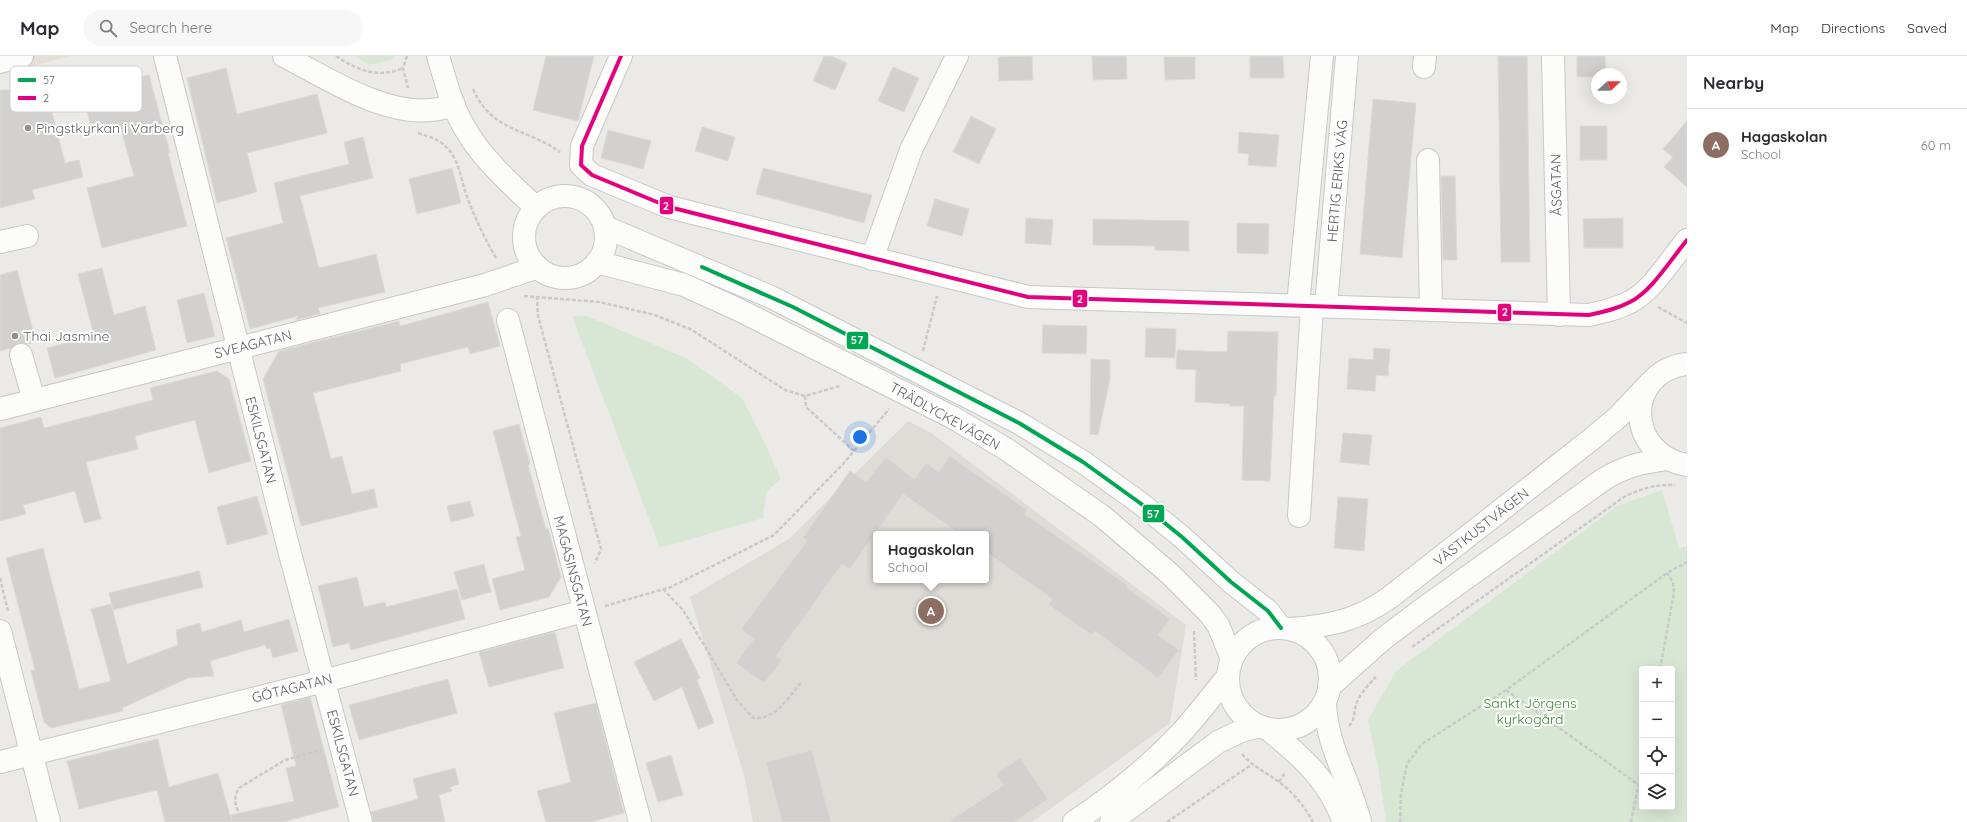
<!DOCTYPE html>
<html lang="en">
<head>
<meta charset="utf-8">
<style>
	:root { --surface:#fff; --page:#f7f7f7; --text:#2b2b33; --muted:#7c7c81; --line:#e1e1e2; --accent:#2563eb }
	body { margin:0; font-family:Quicksand,sans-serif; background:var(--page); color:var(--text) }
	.controls { position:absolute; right:12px; bottom:12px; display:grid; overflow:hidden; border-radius:4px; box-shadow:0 4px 16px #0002 }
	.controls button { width:36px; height:36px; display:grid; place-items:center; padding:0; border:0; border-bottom:1px solid var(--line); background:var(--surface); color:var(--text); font:20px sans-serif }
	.compass { position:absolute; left:1591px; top:12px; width:36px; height:36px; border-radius:50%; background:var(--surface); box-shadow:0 4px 16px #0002; rotate:68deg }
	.you { position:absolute; left:860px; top:381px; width:14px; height:14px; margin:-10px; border:3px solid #fff; border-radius:50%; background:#1a73e8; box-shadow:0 0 0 6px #1a73e833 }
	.badge { display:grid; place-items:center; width:26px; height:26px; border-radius:50%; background:var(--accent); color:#fff; font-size:13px; font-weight:700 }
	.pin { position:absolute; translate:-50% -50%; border:2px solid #fff; box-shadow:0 1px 4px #0006 }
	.popup { position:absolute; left:873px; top:475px; width:116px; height:52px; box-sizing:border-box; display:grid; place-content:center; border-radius:4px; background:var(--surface); filter:drop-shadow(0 1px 3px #0005); font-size:13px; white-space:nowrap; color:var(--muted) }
	.popup b { font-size:15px; color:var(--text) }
	.popup::after { content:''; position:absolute; left:50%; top:100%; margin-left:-8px; border:8px solid transparent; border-top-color:var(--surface) }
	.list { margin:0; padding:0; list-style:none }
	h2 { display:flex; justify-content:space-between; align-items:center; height:52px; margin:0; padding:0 16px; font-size:17px }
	h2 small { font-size:13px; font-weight:400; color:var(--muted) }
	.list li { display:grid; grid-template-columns:26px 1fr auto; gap:12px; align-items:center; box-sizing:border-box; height:72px; padding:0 16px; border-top:1px solid var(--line) }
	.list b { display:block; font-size:15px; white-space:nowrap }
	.list p { margin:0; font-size:13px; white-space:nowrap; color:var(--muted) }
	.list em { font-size:13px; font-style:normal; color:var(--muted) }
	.icon { flex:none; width:22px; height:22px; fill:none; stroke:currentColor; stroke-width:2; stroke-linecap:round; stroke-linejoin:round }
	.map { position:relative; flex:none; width:1687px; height:766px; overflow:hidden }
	header { display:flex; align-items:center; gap:24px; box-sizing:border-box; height:56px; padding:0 20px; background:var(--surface); border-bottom:1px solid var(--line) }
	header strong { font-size:19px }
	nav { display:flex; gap:22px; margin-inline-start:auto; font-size:14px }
	.search { width:280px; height:36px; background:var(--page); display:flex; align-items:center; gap:10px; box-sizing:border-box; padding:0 14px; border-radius:22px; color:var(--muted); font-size:15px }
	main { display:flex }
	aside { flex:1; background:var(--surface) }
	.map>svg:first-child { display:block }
</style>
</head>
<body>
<header>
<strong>Map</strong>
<div class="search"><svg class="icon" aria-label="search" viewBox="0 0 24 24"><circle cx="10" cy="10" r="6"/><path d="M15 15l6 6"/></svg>Search here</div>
<nav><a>Map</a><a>Directions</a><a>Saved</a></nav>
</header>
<main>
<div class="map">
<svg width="1687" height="766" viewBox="0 0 1687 766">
	<rect width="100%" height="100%" fill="#eceae7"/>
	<path fill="#e6dfd6" d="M0 0H69L0 19Z"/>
	<path fill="#dfdcd7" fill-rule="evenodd" d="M908 365 930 376 1186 569 1170 667 1032 766H753L744 719 690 541 789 483ZM876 478H986V524H876Z"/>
	<g fill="#d8e7d3" fill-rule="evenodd">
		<path d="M355 0H394L391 4 369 9Z"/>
		<path d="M572 260H587L688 303 742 342 761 379 781 423 767 435 763 462 660 492Z"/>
		<path d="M1662 434 1679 492 1687 490V766H1386L1378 711 1368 664 1396 615 1617 450ZM1642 613H1672V751H1642Z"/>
	</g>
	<g fill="#d3d1d0" stroke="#dcdad6">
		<path d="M546 0H594L578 65 533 54Z"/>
		<path d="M824 0H831L847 7 835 34 813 25Z"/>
		<path d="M1032 0 1033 24 999 25 998 1Z"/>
		<path d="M1092 0H1126L1127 23 1093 24Z"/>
		<path d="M1250 0H1283L1284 22H1250Z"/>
		<path d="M1498 0H1527L1530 206H1501Z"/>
		<path d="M1577 0H1605L1606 18H1597V21H1577Z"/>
		<path d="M1164 1H1195V23L1165 24Z"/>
		<path d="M893 11 919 22 904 56 878 45Z"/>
		<path d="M226 12 237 58 317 38 327 77 247 97 257 136 217 147 187 22Z"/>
		<path d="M149 19 170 97H168L187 170 102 192 87 132 134 120 120 70 93 77 82 37Z"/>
		<path d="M0 34H19L20 37H33L34 41H48L65 107 79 104 83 121 32 134 35 143 0 152Z"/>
		<path d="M1373 43 1416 47 1402 202 1360 198Z"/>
		<path d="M971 60 996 73 979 108 953 96Z"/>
		<path d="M1687 65V131L1664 111 1673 101 1663 93Z"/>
		<rect x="1580" y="70" width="27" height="34"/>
		<path d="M702 71 735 81 728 105 695 95Z"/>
		<path d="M608 74 651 85 643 113 601 102Z"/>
		<path d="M1239 76 1279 79 1276 111 1248 109 1249 98 1238 97Z"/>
		<path d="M363 81 373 122 300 140 319 212 376 198 385 236 318 252 320 258 296 264 298 260 250 273 226 182 283 167 274 127 349 108 344 86Z"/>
		<path d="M452 112 461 147 417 158 409 123Z"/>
		<path d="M763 112 872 139 864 167 756 138Z"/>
		<path d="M1441 120H1455L1457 204H1443Z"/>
		<path d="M935 143 969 153 962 180 927 170Z"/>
		<path d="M1026 162 1053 164 1051 189 1025 187Z"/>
		<path d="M1623 162V192H1584L1583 163Z"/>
		<path d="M1093 163 1189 165V195L1155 194V190L1093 189Z"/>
		<path d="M1237 167 1269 168 1268 198 1237 197Z"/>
		<path d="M102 212 114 259 145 250 156 294 55 322 47 292 94 280 78 218Z"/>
		<path d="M17 214 36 286 26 288 18 287 11 292 0 295V219Z"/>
		<path d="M204 237 215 280 187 287 177 244Z"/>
		<path d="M488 246 500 290 470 298 468 291 400 308 401 315 313 337 331 403 342 400 352 438 374 433 378 451 301 470 263 323 279 295 399 265 400 270Z"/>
		<path d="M1043 269 1087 270 1086 298 1042 297Z"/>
		<path d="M1146 272 1176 273 1175 302 1145 301Z"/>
		<path d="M1228 275 1278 276 1276 340H1274L1270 425 1242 424 1244 350H1229L1230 348 1195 346 1196 314 1176 313 1177 294 1227 296Z"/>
		<path d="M1374 292 1390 293 1388 320 1376 319 1375 335 1347 333 1349 302 1373 304Z"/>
		<path d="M1091 303 1110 304V323L1098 379 1090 378Z"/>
		<path d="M217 315 229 323 251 405 209 417 195 364 135 380 138 393 86 406 101 463 84 467 75 435 23 449 26 458 0 465V372L41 361 44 372 153 344 150 332Z"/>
		<path d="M519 368 530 408 528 409 546 473 548 472 561 521 549 541 500 554 492 523 525 514 516 481 521 480 493 375Z"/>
		<path d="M1343 377 1372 379 1369 409 1340 406Z"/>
		<path d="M950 400 1027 454 1025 458 1127 529 1126 531 1170 563 1158 579 1179 594 1158 622 1095 575 1092 579 1049 549 1052 543 986 496V478H960L903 438 850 513 842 508 776 600 782 604 764 627 736 607 754 583 741 573 807 485 803 481 850 415 866 426 886 401 914 423 926 407 939 416Z"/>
		<path d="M257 440 268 478 227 489 217 451Z"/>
		<path d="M1338 441 1368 443 1364 495 1334 492Z"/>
		<path d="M470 445 474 460 451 466 447 450Z"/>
		<path d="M43 492 79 633 111 625 91 553 111 548 127 608 178 589 176 574 200 567 202 576 241 564 244 576 289 563 298 595 273 602 270 592 267 593 265 589 210 605 214 620 188 622 122 652 123 655 51 672 44 666 31 615 35 614 6 502Z"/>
		<path d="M484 508 491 536 462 544 454 516Z"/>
		<path d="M199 515 203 531 113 554 109 537Z"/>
		<path d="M357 521 364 551 385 546 386 551 457 533 465 563 351 594 349 587 333 591 318 530Z"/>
		<path d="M555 576 564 612 489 631 479 596Z"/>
		<path d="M681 583 700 622 697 624 714 667 698 673 682 631 654 645 634 606Z"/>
		<path d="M448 623 457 657 359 684 349 649Z"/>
		<path d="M310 641 339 751 283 766H232L231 759 294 745 286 712 296 710 281 649Z"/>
		<path d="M596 647 624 757 591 766H546L537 735 571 726 554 657Z"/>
		<path d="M158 683 169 731 218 717 232 766H165L157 734 79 753 67 705Z"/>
		<path d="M812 694 831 766H782L766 706Z"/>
		<path d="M671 699 683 739 658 746 646 707Z"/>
		<path d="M1020 702 1048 743 1014 766H948L1004 729 996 718Z"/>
		<path d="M455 712 459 728 450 731 452 735 439 739 445 766H373L371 756 418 743 413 723Z"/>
	</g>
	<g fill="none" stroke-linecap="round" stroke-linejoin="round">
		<g stroke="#c8c8c8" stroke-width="24">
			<g id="minor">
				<path d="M165 0 287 486 361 766"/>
				<path d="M284 0C325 21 382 59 430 54 438 54 446 51 454 49"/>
				<path d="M438 0C445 23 451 48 463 69 480 101 510 127 536 152"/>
				<path d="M621 0 582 90 581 109 592 119 669 151 1028 241 1589 259C1603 256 1617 253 1630 246 1652 235 1671 203 1687 184"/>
				<path d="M1553 0 1559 259"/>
				<path d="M0 6 22 0"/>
				<path d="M1424 11 1425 0"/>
				<path d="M1428 104 1431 253"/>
				<circle cx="565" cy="181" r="41"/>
				<path d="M605 171 771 241 1019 367 1083 406 1140 447 1182 481 1231 526 1268 555 1281 572"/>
				<path d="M0 186 27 180"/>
				<path d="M872 203 911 94 957 0"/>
				<path d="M597 206 684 229 737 253 952 361 1006 393 1102 460 1170 518 1210 558 1218 569 1232 603"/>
				<path d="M1298 249 1322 0"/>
				<path d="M1326 250 1347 0"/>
				<path d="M508 264 640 766"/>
				<path d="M21 299 34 344"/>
				<path d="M1687 308C1624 316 1625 398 1687 409"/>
				<path d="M0 353 485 229 538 211"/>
				<path d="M1299 460 1312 250"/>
				<circle cx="1279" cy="623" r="51"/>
				<path d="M1290 573C1329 570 1356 565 1389 542L1593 382 1618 361 1650 327"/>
				<path d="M0 575 49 766"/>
				<path d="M1329 631 1383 583 1420 555 1604 423C1628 409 1641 407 1667 403"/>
				<path d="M1325 646C1326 690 1350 724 1360 766"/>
				<path d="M1268 673C1302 701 1328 723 1344 766"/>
				<path d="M0 706 324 625 584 555"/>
				<path d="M1074 766C1113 740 1150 710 1182 676 1198 658 1213 639 1228 620"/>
				<path d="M1111 766 1218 686 1241 675 1260 670"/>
			</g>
		</g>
		<g stroke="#c7cbc9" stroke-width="2.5" stroke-dasharray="4 2" stroke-linecap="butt">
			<path d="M336 0C357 14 378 23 403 12"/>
			<path d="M407 0 403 12 408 32"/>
			<path d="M473 33C492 76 526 72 560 96"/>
			<path d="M418 77C431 81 441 84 450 95 459 107 461 123 466 138 474 160 484 181 496 202"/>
			<path d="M524 240 599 246 655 259 692 274 785 334 805 340 840 330"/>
			<path d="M537 240 538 260 601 493 595 507"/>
			<path d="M1658 251 1687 267"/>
			<path d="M923 295 937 240"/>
			<path d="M805 340 806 351 854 395"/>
			<path d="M0 522 8 555"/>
			<path d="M663 533 683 554 737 644 753 662C776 664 788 642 801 626"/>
			<path d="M605 550 671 531 774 479 843 408 889 353"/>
			<path d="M1194 575 1196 624"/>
			<path d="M1412 591 1624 441C1640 433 1656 428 1675 429"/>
			<path d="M1660 613 1674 537 1673 526 1667 517"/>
			<path d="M1506 634 1639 729"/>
			<path d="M1349 670C1355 664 1354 656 1356 649 1359 639 1368 629 1376 621"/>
			<path d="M1242 698C1253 711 1266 716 1279 726 1293 736 1305 751 1313 766"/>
			<path d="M1279 726 1285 717"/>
			<path d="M238 755C234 746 234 740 239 732L285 704 321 694"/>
			<path d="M1167 766 1251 709"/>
			<path d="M1400 766 1401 738 1407 708 1422 688 1506 634 1667 517 1687 506"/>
			<path d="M1631 766 1642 711"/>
		</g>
		<use href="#minor" stroke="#fcfcfb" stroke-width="22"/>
		<g stroke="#fff" stroke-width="7">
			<path id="bus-1" d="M702 211 793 251 1019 367 1083 406 1140 447 1182 481 1231 526 1268 555 1281 572"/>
		</g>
		<g stroke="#fff" stroke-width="7">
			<path id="bus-2" d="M621 0 582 90 581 109 592 119 669 151 1028 241 1589 259C1603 256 1617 253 1630 246 1652 235 1671 203 1687 184"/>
		</g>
		<use href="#bus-1" stroke="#00a651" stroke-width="4"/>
		<use href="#bus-2" stroke="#e5007d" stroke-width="4"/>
	</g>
	<g fill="#8f9192" stroke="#fff" stroke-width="1.5">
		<circle cx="28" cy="72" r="4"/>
		<circle cx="15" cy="280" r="4"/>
	</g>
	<g text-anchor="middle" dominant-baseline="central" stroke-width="4" stroke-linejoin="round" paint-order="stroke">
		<g font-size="14" fill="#5d6165" stroke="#fff" text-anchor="start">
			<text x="36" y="72">Pingstkyrkan i Varberg</text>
			<text x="23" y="280">Thai Jasmine</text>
		</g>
		<g font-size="14" fill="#5d6165" stroke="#fff">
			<text transform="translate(1337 125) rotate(-85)">HERTIG ERIKS VÄG</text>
			<text transform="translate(1556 129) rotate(-91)">ÅSGATAN</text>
			<text transform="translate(253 288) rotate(-14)">SVEAGATAN</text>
			<text transform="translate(945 360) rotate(29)">TRÄDLYCKEVÄGEN</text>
			<text transform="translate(261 384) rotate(76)">ESKILSGATAN</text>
			<text transform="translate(1481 471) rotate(-38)">VÄSTKUSTVÄGEN</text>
			<text transform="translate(573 515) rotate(75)">MAGASINSGATAN</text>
			<text transform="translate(292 632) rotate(-14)">GÖTAGATAN</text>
			<text transform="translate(343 697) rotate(75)">ESKILSGATAN</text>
		</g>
		<g font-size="14" fill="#42853b" stroke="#fff">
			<text x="1530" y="647">Sankt Jörgens<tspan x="1530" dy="16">kyrkogård</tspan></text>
		</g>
	</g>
	<rect x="10" y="10" width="132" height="46" rx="6" fill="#fff" stroke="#ced0d1" stroke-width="1"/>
	<rect x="18" y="22" width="18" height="4" fill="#00a651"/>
	<rect x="18" y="40" width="18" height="4" fill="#e5007d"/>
	<g font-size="11" fill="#5d6165">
		<text x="43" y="28">57</text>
		<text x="43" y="46">2</text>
	</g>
	<g stroke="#fff" stroke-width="1.5">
		<rect x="659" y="140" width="15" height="19" rx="4" fill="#e5007d"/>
		<rect x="1072" y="233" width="16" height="19" rx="4" fill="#e5007d"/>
		<rect x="1497" y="247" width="15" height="19" rx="4" fill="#e5007d"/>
		<rect x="846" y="275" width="23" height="19" rx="4" fill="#00a651"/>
		<rect x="1142" y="448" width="23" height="19" rx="4" fill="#00a651"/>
	</g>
	<g font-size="11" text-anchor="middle" font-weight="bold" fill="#fff">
		<text x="666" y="154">2</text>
		<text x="1080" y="247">2</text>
		<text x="1505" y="260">2</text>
		<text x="857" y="288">57</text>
		<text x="1153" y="462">57</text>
	</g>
</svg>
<div class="controls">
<button>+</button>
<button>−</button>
<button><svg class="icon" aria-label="locate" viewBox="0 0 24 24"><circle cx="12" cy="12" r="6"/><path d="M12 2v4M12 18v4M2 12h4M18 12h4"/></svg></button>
<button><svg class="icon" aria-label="layers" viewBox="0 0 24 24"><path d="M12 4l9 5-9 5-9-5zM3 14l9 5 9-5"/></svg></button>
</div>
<svg class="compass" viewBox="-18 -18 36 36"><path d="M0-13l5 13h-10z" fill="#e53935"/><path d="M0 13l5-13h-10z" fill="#7c7c81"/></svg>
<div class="you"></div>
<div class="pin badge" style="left:931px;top:555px;background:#8d6e63">A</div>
<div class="popup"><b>Hagaskolan</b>School</div>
</div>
<aside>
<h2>Nearby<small></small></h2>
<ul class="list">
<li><span class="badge" style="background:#8d6e63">A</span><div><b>Hagaskolan</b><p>School</p></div><em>60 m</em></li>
</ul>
</aside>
</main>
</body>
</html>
